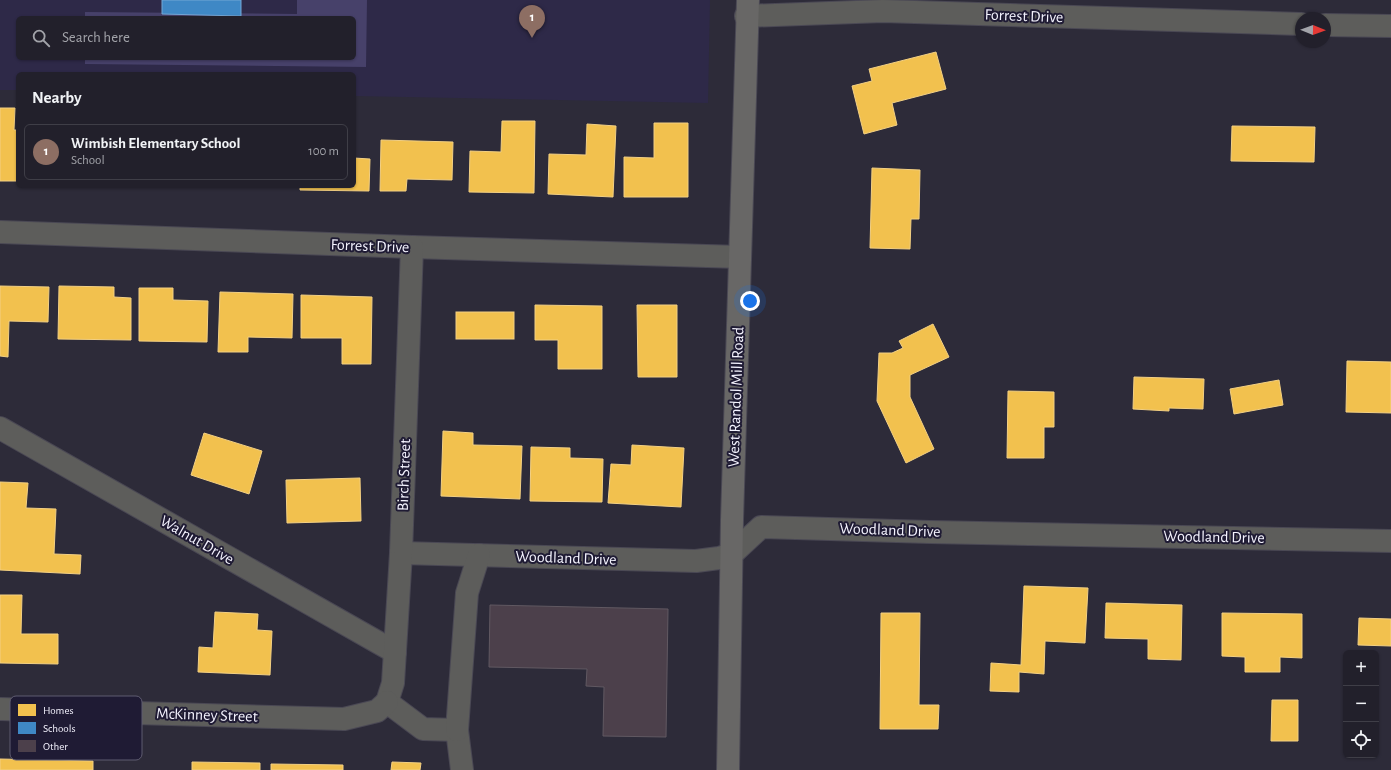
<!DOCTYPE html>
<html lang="en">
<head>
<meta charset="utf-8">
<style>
	:root { --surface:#22202b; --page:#2e2d37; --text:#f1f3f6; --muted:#a2a3a9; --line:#3f3e47; --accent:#bca0f2 }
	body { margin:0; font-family:"Alegreya Sans",sans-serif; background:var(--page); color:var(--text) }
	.controls { position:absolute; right:12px; bottom:12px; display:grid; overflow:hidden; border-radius:6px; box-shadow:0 1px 3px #0004 }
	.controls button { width:36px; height:36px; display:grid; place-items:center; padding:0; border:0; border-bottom:1px solid var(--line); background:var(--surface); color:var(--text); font:20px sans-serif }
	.compass { position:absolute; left:1295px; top:12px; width:36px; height:36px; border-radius:50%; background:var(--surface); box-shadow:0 1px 3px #0004; rotate:91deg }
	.you { position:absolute; left:750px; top:301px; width:14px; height:14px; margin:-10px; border:3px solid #fff; border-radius:50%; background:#1a73e8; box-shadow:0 0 0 6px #1a73e833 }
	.badge { display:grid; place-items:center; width:26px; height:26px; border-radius:50%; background:var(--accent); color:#fff; font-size:13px; font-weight:700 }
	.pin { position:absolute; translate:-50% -33px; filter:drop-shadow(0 1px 2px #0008) }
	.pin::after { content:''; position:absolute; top:21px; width:14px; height:12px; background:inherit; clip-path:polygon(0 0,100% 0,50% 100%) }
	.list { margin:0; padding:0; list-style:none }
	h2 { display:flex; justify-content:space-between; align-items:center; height:52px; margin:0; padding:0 16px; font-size:17px }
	h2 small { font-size:13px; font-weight:400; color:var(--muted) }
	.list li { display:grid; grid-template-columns:26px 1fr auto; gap:12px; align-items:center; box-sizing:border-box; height:56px; margin:0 8px 8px; padding:0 8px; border:1px solid var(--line); border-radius:6px }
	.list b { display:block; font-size:15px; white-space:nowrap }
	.list p { margin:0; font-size:13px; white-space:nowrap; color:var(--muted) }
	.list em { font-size:13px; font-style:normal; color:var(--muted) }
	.icon { flex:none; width:22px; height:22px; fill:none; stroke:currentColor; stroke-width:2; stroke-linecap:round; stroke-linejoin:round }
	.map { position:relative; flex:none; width:1391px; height:770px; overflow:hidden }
	.search { position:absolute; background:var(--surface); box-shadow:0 1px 3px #0004; left:16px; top:16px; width:340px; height:44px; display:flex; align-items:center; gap:10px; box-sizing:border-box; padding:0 14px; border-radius:6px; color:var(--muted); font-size:15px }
	.panel { position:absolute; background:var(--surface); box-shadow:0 1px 3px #0004; left:16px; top:72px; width:340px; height:116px; border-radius:6px }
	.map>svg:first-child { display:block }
</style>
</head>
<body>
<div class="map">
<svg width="1391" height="770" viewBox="0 0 1391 770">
	<rect width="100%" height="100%" fill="#2d2b39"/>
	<path fill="#2e2948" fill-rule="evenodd" d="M0 0H710L708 103 354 96V74H18V90H0ZM18 18H354V58H18Z"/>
	<path fill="#47416a" d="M297 0H367L366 67 85 64V58H354V18H85V12L297 14Z"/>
	<g fill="#f2c14e" stroke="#f3d083">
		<path d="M936 52 946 89 892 103 897 125 864 134 852 86 872 81 869 69Z"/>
		<path d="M0 108H15L14 130H18V181H0Z"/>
		<path d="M502 121H535L534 193 469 192 470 151 501 152Z"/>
		<path d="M654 123H688V197H624V157L654 158Z"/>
		<path d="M587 124 616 126 613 197 548 194 549 154 586 155Z"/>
		<path d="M1232 126 1315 127 1314 162 1231 161Z"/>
		<path d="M381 140 453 142 452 180 407 179 406 191H380Z"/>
		<path d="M354 158 370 159 369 191 300 190V186H354Z"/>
		<path d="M872 168 920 170 919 219H911L910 249 870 248Z"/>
		<path d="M224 186H289V187Z"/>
		<path d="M0 286 49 287 48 322 9 321 8 357 0 356Z"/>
		<path d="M59 286 114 287V297L131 298V340L58 339Z"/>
		<path d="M139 288H173V300L208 301 207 342 139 341Z"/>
		<path d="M220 292 293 294 292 338 248 337V352H218Z"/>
		<path d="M301 295 372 297 371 364H342V338H301Z"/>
		<path d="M535 305 602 306V369H558V340H535Z"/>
		<path d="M637 305H677V377H638Z"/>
		<rect x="456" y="312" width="58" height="27"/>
		<path d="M933 324 949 357 910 375V397L934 449 906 463 877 401 879 353H892L903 348 899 341Z"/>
		<path d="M1347 361 1391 362V413L1346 412Z"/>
		<path d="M1134 377 1204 379 1203 409 1169 408V411L1133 409Z"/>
		<path d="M1279 380 1283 405 1234 414 1230 389Z"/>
		<path d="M1008 391 1054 392V427H1044V458H1007Z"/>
		<path d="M443 431 473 433V445L522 446 520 499 441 496Z"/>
		<path d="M204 433 262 451 249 494 191 475Z"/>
		<path d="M632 445 684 448 681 507 608 503 611 464 631 465Z"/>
		<path d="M531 447 570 448V458L603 459 602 502 530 501Z"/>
		<path d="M360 478 361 521 287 523 286 480Z"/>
		<path d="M0 482 28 483 26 508 56 509 54 554 81 555 80 574 0 570Z"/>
		<path d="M1024 586 1088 588 1085 643 1045 641 1044 674 1019 672V692L990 691 991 663 1021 665Z"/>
		<path d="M0 595H22L21 634H58V664L0 663Z"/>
		<path d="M1106 603 1182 605 1181 660 1148 659V639L1105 638Z"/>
		<path d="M215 612 258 614 257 630 272 631 270 675 198 672 199 647 213 648Z"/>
		<path d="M881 613H920L919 705H939L938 729H880Z"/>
		<path d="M1222 613 1302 614V658L1280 657V672H1245V657L1222 656Z"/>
		<path d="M1359 618 1391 619V646L1358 645Z"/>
		<path d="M1272 700H1298V741H1271Z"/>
		<path d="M0 759 93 761V770H0Z"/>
		<path d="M192 762 260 763V770H192Z"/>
		<path d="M392 762 421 763 420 770H391Z"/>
		<path d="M271 764 343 765V770H271Z"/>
	</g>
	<path fill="#3f88c5" stroke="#75a8d6" d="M162 0H241V16L162 14Z"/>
	<path fill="#4c404b" stroke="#615962" d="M490 605 668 609 666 737 603 736 604 687 586 686 587 669 489 667Z"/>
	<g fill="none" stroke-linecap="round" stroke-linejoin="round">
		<g stroke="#4a4854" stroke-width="24">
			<g id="minor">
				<path d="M746 16 883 11 1301 24"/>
				<path d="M1325 25 1391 26"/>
				<path d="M0 232 412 247 740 257"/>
				<path d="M0 428 395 652"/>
				<path d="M401 553 696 561 719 558 732 554 761 527 930 532 1391 541"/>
				<path d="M387 702 393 683 401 553 412 247"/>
				<path d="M387 702 423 729 457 730 462 770"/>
				<path d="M0 709 344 719 377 711 387 702"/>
				<path d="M457 730 467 593 479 555"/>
			</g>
		</g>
		<g stroke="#4a4854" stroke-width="24">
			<path id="major" d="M728 770 732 520 748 0"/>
		</g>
		<use href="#minor" stroke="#5d5d5b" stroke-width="22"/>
		<use href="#major" stroke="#686766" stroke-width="22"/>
	</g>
	<g text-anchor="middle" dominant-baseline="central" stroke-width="4" stroke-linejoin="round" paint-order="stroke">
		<g font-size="16" fill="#f4f3fe" stroke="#1f1b34">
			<text transform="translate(1024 16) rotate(2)">Forrest Drive</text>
			<text transform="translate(370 246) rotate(2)">Forrest Drive</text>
			<text transform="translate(736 397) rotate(-88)">West Randol Mill Road</text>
			<text transform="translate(404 475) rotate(-88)">Birch Street</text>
			<text transform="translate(890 530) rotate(2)">Woodland Drive</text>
			<text transform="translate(1214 537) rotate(1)">Woodland Drive</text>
			<text transform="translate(197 540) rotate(30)">Walnut Drive</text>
			<text transform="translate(566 558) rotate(2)">Woodland Drive</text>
			<text transform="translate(207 715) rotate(2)">McKinney Street</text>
		</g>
	</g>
	<rect x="10" y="696" width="132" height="64" rx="6" fill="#1f1b34" stroke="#5f5c71" stroke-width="1"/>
	<rect x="18" y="704" width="18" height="12" fill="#f2c14e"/>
	<rect x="18" y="722" width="18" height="12" fill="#3f88c5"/>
	<rect x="18" y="740" width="18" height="12" fill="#4c404b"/>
	<g font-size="11" fill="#f4f3fe">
		<text x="43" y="714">Homes</text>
		<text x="43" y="732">Schools</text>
		<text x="43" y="750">Other</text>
	</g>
</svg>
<div class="controls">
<button>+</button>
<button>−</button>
<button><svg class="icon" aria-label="locate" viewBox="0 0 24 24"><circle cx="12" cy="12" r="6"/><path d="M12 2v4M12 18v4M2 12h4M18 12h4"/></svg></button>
</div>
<svg class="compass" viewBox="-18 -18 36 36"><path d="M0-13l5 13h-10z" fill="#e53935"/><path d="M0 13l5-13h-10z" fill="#a2a3a9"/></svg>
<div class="you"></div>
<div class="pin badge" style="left:532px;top:38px;background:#8d6e63">1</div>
<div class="search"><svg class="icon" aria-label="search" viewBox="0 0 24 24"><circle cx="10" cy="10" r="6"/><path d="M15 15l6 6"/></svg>Search here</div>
<section class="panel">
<h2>Nearby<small></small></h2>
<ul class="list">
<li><span class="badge" style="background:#8d6e63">1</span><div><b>Wimbish Elementary School</b><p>School</p></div><em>100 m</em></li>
</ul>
</section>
</div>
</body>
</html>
